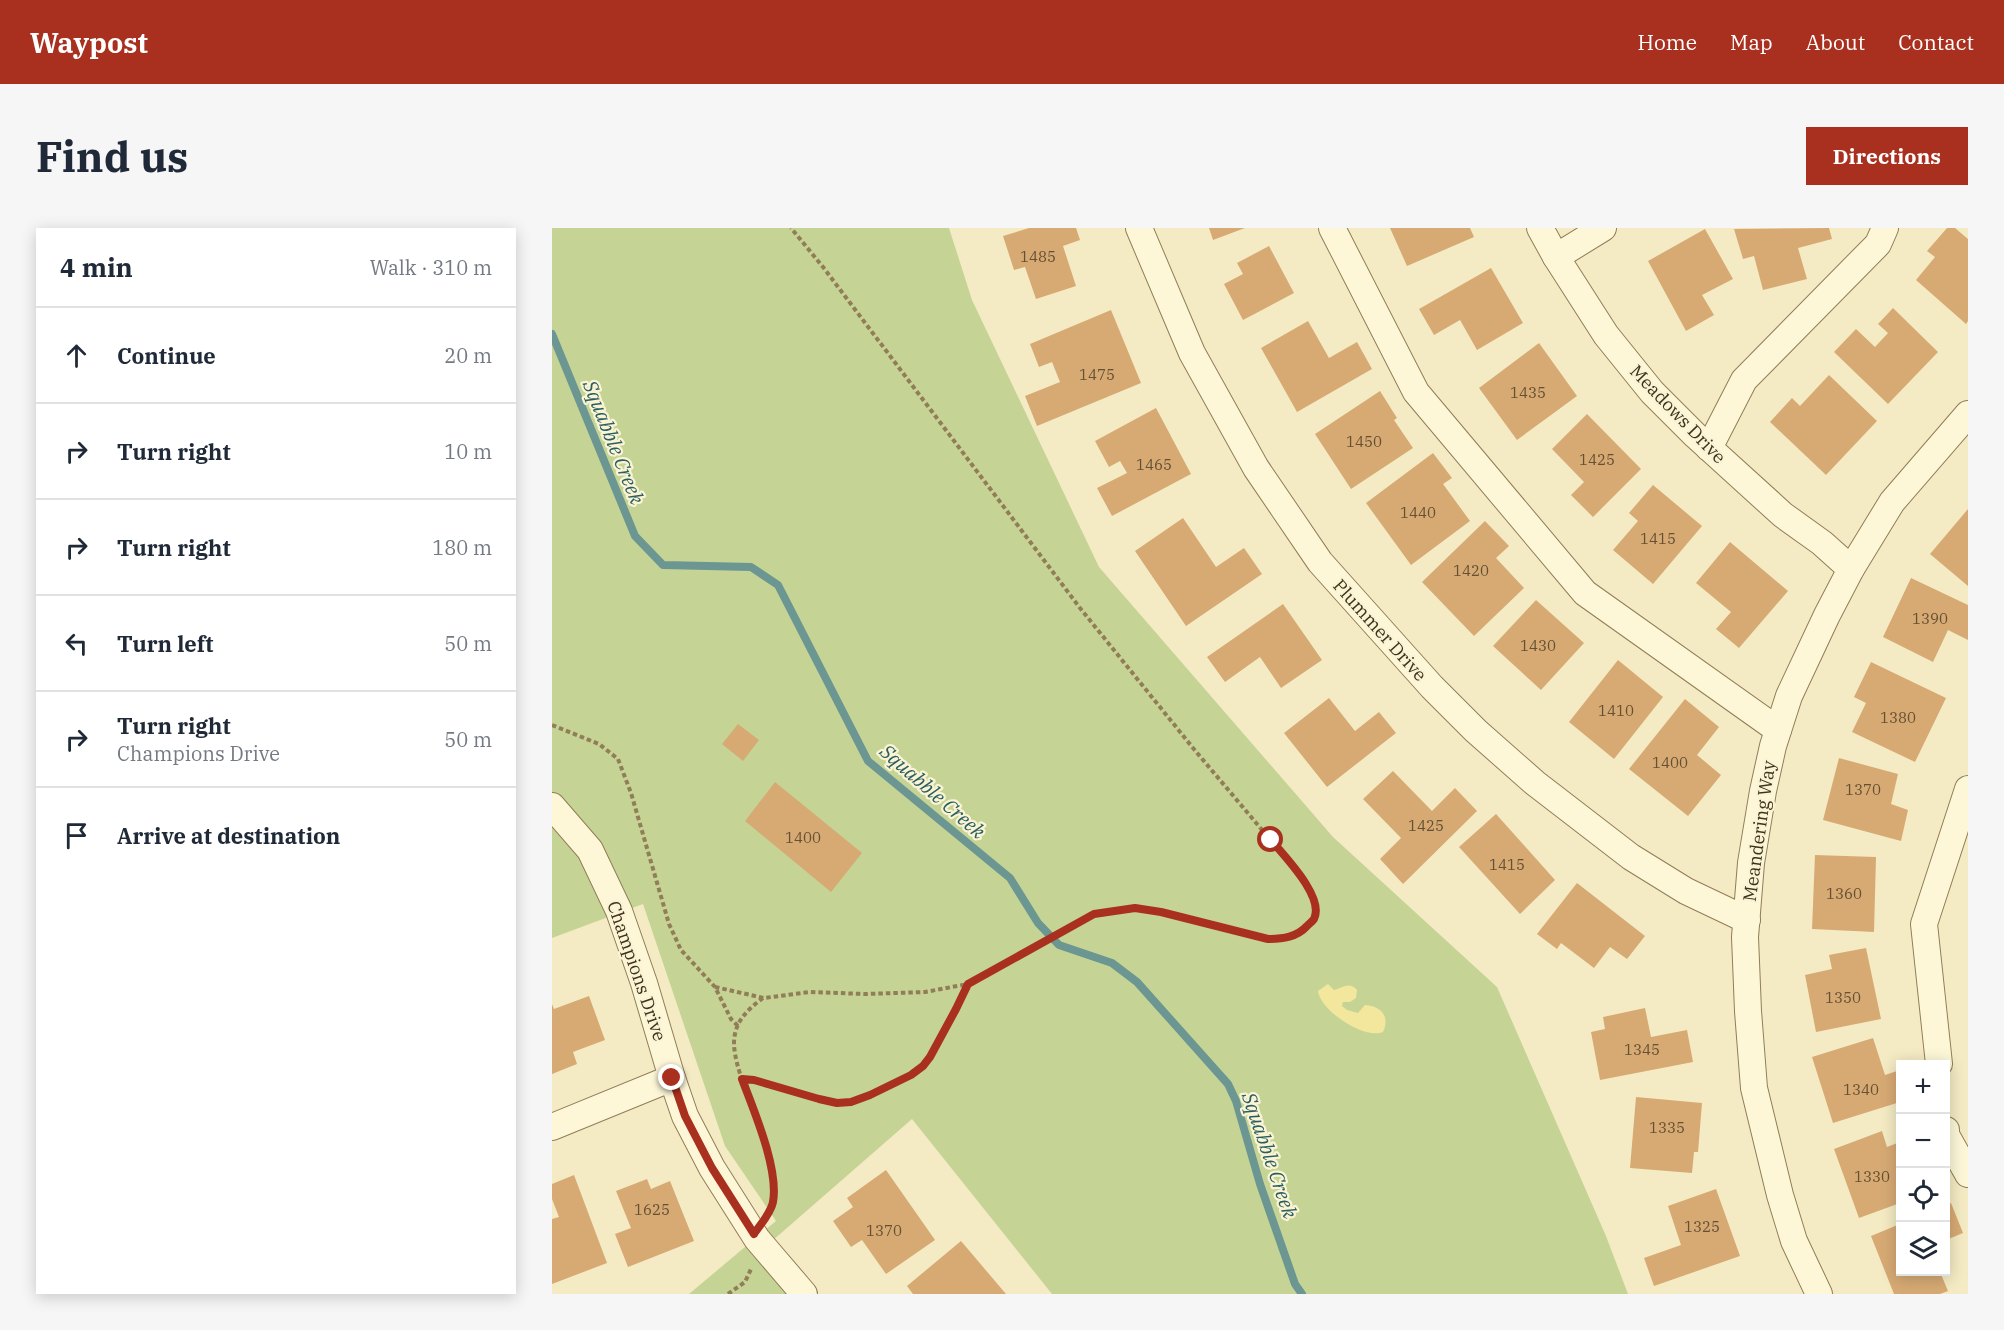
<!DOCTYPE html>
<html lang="en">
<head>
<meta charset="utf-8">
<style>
	:root { --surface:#fff; --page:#f6f6f7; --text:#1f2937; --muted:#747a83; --line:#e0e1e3; --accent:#a92f1f }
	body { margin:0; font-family:"IBM Plex Serif",serif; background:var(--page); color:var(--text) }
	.controls { position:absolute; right:18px; bottom:18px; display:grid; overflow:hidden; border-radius:0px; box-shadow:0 3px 15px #0003 }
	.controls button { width:54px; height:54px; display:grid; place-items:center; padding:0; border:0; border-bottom:2px solid var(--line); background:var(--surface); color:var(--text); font:30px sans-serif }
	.stop { position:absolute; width:18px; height:18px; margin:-14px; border:4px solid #a92f1f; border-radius:50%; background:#fff }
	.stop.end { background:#a92f1f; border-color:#fff; box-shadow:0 2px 6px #0008 }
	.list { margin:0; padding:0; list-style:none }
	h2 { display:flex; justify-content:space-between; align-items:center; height:78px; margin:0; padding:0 24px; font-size:26px }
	h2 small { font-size:20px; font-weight:400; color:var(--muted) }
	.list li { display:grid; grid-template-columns:39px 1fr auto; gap:18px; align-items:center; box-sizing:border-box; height:96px; padding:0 24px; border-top:2px solid var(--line) }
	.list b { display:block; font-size:22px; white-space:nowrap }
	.list p { margin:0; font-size:20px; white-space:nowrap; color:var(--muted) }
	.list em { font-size:20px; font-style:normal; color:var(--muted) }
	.icon { flex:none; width:33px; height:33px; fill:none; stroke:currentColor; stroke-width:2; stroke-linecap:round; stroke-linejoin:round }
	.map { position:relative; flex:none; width:1416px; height:1066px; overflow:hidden; border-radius:0px }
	header { display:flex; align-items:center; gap:36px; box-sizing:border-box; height:84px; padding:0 30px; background:var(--accent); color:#fff }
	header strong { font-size:28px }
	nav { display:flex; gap:33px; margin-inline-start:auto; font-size:21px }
	.intro { display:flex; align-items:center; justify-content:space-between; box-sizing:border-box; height:144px; padding:0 36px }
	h1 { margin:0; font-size:42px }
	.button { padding:15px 27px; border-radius:0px; background:var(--accent); color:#fff; font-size:21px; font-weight:700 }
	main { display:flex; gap:36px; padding:0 36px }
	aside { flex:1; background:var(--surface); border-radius:0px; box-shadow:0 3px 15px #0003 }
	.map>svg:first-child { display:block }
</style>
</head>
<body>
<header>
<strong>Waypost</strong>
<nav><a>Home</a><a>Map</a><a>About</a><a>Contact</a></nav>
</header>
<div class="intro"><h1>Find us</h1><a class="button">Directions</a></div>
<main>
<aside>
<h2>4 min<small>Walk · 310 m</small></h2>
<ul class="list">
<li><svg class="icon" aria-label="ahead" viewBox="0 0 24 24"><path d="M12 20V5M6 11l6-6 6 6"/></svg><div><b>Continue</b></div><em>20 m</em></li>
<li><svg class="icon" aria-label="right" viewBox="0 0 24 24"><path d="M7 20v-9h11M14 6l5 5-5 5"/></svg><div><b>Turn right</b></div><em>10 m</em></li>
<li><svg class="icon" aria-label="right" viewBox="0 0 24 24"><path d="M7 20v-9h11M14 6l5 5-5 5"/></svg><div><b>Turn right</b></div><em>180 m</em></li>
<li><svg class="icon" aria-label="left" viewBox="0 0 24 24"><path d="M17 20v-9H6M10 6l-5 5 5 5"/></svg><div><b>Turn left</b></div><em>50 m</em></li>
<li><svg class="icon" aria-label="right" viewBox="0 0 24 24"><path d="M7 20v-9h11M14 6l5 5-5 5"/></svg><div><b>Turn right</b><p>Champions Drive</p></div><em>50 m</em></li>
<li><svg class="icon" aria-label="arrive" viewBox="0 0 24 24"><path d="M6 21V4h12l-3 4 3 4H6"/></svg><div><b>Arrive at destination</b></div></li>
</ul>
</aside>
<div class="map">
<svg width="1416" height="1066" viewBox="0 0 1416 1066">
	<rect width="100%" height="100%" fill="#f4ebc4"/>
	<path fill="#c5d495" d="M0 0H397L420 72 547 339 781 609 945 759 1054 1008 1076 1066H500L360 891 204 1027 239 1066H137L224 993 173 918 91 676 0 710Z"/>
	<path fill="#f3e79d" d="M776 756 782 762C791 760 797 753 805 762L804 770 798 774H791L790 778 795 782 806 785 813 777C830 778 838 789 831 804 812 812 768 782 766 763Z"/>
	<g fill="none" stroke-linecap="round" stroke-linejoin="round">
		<path stroke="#6b9691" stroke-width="8" d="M0 106 83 308 111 337 199 339 226 357 316 533 458 650 486 695 507 717 560 735 585 754 676 856 684 873 708 956 743 1056 750 1066"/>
	</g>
	<g fill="#d7aa74">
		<path d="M477 0H524L528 12 511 18 524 58 484 71 473 39 462 42 451 8Z"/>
		<path d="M657 0H693L661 12Z"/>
		<path d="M838 0H918L922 9 855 38Z"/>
		<path d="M1277 0 1280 11 1246 20 1255 51 1211 62 1202 28 1191 31 1182 1Z"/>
		<path d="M1395 0H1403L1416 11V93L1414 96 1364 52 1383 29 1375 23Z"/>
		<path d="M1153 1 1181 51 1150 67 1162 87 1134 103 1096 33Z"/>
		<path d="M717 18 742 65 691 92 672 56 691 46 685 35Z"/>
		<path d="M939 40 971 95 925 122 908 92 882 107 867 81Z"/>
		<path d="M1341 80 1386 124 1336 176 1282 124 1304 101 1323 119 1336 105 1326 96Z"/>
		<path d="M559 82 589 155 485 198 473 168 508 154 500 134 487 139 478 116Z"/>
		<path d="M756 93 777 130 805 114 820 141 745 184 709 120Z"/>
		<path d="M987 115 1025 168 965 212 927 160Z"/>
		<path d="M1277 147 1325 193 1274 247 1218 194 1240 170 1248 178Z"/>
		<path d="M828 163 845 190 842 192 861 220 799 261 763 206Z"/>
		<path d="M604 180 639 246 560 288 545 260 575 245 568 233 557 239 543 213Z"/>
		<path d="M1035 186 1089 241 1041 289 1019 267 1032 254 1000 221Z"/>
		<path d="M881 225 900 250 891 256 918 293 859 337 814 275Z"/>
		<path d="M1101 257 1150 298 1101 356 1061 322 1086 293 1077 285Z"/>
		<path d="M1416 281V358L1378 326Z"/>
		<path d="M631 290 664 339 692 320 710 346 634 398 583 323Z"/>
		<path d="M933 293 957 318 944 330 972 360 922 408 870 354Z"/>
		<path d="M1178 314 1236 363 1187 420 1164 401 1179 384 1144 355Z"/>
		<path d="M1359 350 1416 377V412L1396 402 1381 434 1331 409Z"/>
		<path d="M984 372 1032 415 989 462 941 418Z"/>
		<path d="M731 376 770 432 729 460 708 429 673 454 655 429Z"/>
		<path d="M1066 432 1111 469 1062 531 1017 494Z"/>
		<path d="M1319 434 1394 470 1363 534 1300 504 1314 475 1302 469Z"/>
		<path d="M777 470 803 503 827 484 844 505 775 559 732 505Z"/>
		<path d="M1133 471 1167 499 1145 527 1169 547 1136 588 1077 541Z"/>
		<path d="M186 496 207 512 191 533 170 516Z"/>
		<path d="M1287 530 1346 546 1339 576 1356 582 1349 613 1271 592Z"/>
		<path d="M841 543 880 583 903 560 925 583 851 656 828 631 849 610 811 571Z"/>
		<path d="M223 554 310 625 279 664 193 593Z"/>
		<path d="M944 586 1003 652 968 686 907 619Z"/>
		<path d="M1263 627 1324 629 1322 704 1260 701Z"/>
		<path d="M1025 655 1093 708 1075 731 1058 719 1042 740 1009 715 1005 721 985 706Z"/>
		<path d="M1314 720 1329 791 1264 804 1253 747 1280 741 1277 727Z"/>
		<path d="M37 768 53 812 21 824 25 836 0 846V776L2 781Z"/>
		<path d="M1093 780 1099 809 1135 802 1141 834 1048 852 1039 804 1053 801 1051 789Z"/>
		<path d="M1321 810 1333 847 1348 842V874L1281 895 1260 829Z"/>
		<path d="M1084 869 1150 875 1146 924H1142L1140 945 1078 940Z"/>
		<path d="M1330 903 1335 919 1348 914V975L1307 990 1282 921Z"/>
		<path d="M334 942 383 1012 334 1046 310 1012 299 1019 281 993 301 979 295 970Z"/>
		<path d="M22 947 55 1035 0 1056V991L7 989 0 971V956Z"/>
		<path d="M95 951 99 961 118 953 142 1013 76 1039 63 1006 79 1000 64 963Z"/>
		<path d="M1164 961 1188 1028 1102 1058 1092 1030 1129 1017 1116 978Z"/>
		<path d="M1399 975 1411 1005 1394 1012V978Z"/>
		<path d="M1348 996V1044H1388L1396 1063 1388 1066H1342L1319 1008Z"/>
		<path d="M409 1013 454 1066H361L355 1058Z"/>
	</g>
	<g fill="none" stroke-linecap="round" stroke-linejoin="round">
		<g stroke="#917d57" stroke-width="28">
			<g id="minor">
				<path d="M587 0 640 125 704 240 768 334 880 459 924 503 983 555 1079 629 1134 663 1195 692"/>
				<path d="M780 0 864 164 1033 365 1226 502"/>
				<path d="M988 0 1004 29 1054 107 1100 164 1144 208 1231 287 1270 315 1299 341"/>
				<path d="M1004 29 1051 0"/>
				<path d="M1157 220 1192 152 1326 16 1333 0"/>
				<path d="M0 578 38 622 67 683 92 755 120 850 133 888 160 940 205 1011 252 1066"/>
				<path d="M1387 836 1372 696 1416 561"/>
				<path d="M0 899 120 850"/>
				<path d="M1394 902V907L1416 946"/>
				<path d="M1267 1066 1242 1013 1228 967 1202 860 1196 783 1193 709 1199 635 1211 563 1221 518 1237 468 1275 387 1299 341 1340 274 1416 186"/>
			</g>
		</g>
		<g stroke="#917d57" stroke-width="4" stroke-dasharray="4.5 3" stroke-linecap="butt">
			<path d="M0 497 47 516 66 531 79 565 117 696 129 722 163 759 179 791 186 798"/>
			<path d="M163 759 212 770 258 764 313 766 373 764 416 756 542 686 560 682 583 680 609 684 716 711C756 711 775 690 753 653L641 520 528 380 271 39 239 0"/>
			<path d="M211 770C199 779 186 790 183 806 177 829 200 876 208 899 213 914 216 929 219 944 221 959 224 972 216 984"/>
			<path d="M190 851 202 852 266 871 285 875 299 874 317 867 359 847 371 838 404 781 416 756"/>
			<path d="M176 1066 193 1054 199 1041"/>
		</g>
		<use href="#minor" stroke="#fdf7d8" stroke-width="26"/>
	</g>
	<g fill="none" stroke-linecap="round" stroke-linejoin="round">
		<path stroke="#a92f1f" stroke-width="8" d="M120 850 133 888 160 940 202 1006C208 997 219 985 221 974 227 941 202 883 190 851L202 852 267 871 285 875 299 874 318 867 359 847 371 838 378 829 404 781 416 756 542 686 583 680 609 684 716 711C731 711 745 709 755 698 757 696 760 694 762 691 773 669 732 628 719 612"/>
	</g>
	<g text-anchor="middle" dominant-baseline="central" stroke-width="4.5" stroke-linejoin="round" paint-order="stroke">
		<g font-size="15" fill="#655033">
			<text x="486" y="28">1485</text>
			<text x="545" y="146">1475</text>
			<text x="976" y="164">1435</text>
			<text x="812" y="213">1450</text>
			<text x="1045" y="231">1425</text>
			<text x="602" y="236">1465</text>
			<text x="866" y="284">1440</text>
			<text x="1106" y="310">1415</text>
			<text x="919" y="342">1420</text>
			<text x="1378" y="390">1390</text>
			<text x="986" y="417">1430</text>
			<text x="1064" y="482">1410</text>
			<text x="1346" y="489">1380</text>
			<text x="1118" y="534">1400</text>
			<text x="1311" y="561">1370</text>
			<text x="874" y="597">1425</text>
			<text x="251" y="609">1400</text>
			<text x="955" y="636">1415</text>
			<text x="1292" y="665">1360</text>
			<text x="1291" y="769">1350</text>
			<text x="1090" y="821">1345</text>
			<text x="1309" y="861">1340</text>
			<text x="1115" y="899">1335</text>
			<text x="1320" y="948">1330</text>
			<text x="100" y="981">1625</text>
			<text x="1150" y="998">1325</text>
			<text x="332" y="1002">1370</text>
		</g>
		<g font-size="18" fill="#3f321d" stroke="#faf4d4">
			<text transform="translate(1126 186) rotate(46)">Meadows Drive</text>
			<text transform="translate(828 402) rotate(48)">Plummer Drive</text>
			<text transform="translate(1207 603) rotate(-82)">Meandering Way</text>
			<text transform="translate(85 743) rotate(71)">Champions Drive</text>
		</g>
		<g font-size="20" font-style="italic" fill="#2a5e61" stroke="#faf4d4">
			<text transform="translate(62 214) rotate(68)">Squabble Creek</text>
			<text transform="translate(381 563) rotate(41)">Squabble Creek</text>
			<text transform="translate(718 927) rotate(71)">Squabble Creek</text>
		</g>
	</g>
</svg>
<div class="controls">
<button>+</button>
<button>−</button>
<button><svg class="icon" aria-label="locate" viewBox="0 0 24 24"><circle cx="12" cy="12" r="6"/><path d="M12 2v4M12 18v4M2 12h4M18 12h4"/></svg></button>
<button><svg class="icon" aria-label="layers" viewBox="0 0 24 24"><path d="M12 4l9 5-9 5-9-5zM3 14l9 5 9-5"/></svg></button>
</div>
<div class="stop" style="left:719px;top:612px"></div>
<div class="stop end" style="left:120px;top:850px"></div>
</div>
</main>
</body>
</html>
